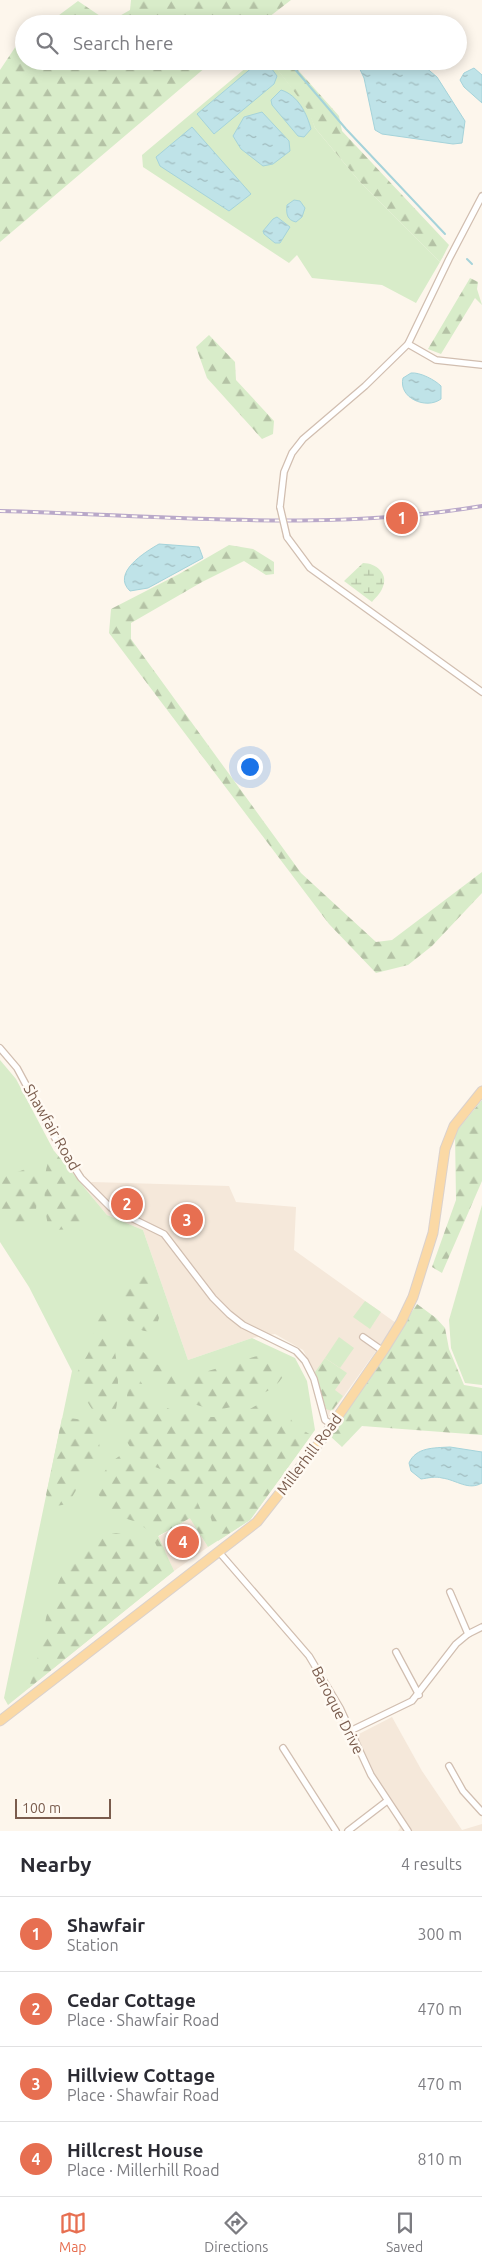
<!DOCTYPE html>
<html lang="en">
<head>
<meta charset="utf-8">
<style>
	:root { --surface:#fff; --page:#f2f2f3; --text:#2b2b33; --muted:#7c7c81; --line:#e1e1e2; --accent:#e76f51 }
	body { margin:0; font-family:Ubuntu,sans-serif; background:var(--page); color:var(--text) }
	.scale { position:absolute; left:15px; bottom:12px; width:96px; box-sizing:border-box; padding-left:5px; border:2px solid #7a5c4d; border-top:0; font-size:14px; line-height:18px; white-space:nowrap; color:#7a5c4d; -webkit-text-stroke:4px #fffaf3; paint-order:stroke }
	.you { position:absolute; left:249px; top:766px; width:18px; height:18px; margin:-12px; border:4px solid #fff; border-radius:50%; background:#1a73e8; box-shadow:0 0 0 8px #1a73e833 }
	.badge { display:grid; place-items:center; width:32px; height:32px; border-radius:50%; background:var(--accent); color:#fff; font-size:16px; font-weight:700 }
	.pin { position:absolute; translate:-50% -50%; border:2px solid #fff; box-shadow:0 1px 5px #0006 }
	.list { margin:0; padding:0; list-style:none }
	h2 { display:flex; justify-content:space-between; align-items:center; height:65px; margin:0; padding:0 20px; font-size:21px }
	h2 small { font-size:16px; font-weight:400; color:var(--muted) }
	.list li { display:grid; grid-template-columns:32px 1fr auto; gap:15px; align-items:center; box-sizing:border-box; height:75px; padding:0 20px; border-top:1px solid var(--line) }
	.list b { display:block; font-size:19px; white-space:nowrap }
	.list p { margin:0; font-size:16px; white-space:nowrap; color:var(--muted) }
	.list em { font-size:16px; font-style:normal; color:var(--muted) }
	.icon { flex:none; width:28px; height:28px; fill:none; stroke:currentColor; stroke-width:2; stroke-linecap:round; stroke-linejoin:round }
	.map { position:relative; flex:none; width:482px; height:1831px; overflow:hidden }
	.search { position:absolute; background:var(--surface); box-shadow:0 2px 12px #0003; left:15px; right:15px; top:15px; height:55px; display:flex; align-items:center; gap:12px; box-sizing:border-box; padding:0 18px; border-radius:28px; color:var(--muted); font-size:19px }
	.sheet { height:365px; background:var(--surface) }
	nav { display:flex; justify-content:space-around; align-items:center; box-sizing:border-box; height:70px; border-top:1px solid var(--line); background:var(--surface); font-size:14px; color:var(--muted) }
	nav a { display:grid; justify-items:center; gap:2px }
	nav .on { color:var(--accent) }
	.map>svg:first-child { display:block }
</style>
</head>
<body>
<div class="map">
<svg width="482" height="1831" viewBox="0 0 482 1831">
	<defs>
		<pattern id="forest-firs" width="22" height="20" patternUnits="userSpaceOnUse" patternTransform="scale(1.25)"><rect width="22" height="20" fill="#d8ecc9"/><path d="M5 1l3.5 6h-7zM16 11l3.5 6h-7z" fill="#b4c2a5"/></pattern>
		<pattern id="wetland-marsh" width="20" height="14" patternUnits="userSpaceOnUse" patternTransform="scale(1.25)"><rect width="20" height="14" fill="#d8ecc9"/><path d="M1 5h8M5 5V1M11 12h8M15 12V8" fill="none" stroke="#b4c2a5"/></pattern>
		<pattern id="water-ripples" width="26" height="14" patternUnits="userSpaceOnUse" patternTransform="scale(1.25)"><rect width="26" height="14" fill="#bfe3e8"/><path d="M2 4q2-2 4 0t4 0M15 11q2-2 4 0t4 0" fill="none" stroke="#a0bbbe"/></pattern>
	</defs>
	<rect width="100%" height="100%" fill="#fdf6ec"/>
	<g fill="#f5e8da">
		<path d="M92 1182 229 1186 236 1202 296 1207 294 1250 396 1323 329 1417 315 1372 303 1350 275 1334 252 1338 188 1360 143 1230 107 1215 84 1187Z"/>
		<path d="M190 1518 208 1547 174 1571 158 1537Z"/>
		<path d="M392 1717 422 1771 462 1830 482 1824V1831H398L400 1828 357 1735Z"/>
	</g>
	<g fill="#d8ecc9">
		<path d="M254 61H271L309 110 315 128 360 182 440 262 416 303 382 285 312 278 297 255 289 263 143 167 142 155Z"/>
		<path d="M0 1060 16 1079 54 1151 107 1215 143 1230 188 1360 252 1338 295 1358 307 1381 315 1430 250 1520 208 1547 190 1518 158 1536 174 1571 8 1705 4 1698 72 1371 29 1287 0 1242Z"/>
		<path d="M482 1205V1385L465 1383 451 1348 449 1320Z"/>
		<path d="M365 1301 381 1312 370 1329 353 1317Z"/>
		<path d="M339 1337 354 1348 340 1368 325 1358Z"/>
	</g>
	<g fill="url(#forest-firs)">
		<path d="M131 0H291L260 24H47L78 1 109 22 130 10Z"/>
		<path d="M24 41V61H213L0 242V70L16 46Z"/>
		<path d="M271 61H290L339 116 342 131 449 245 440 262 360 182 315 128 308 110Z"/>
		<path d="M470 278 478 282 477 289 482 305 475 298 441 354 428 349Z"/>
		<path d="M209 335 235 362 236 380 274 421 273 434 262 439 207 378 196 347Z"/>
		<path d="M229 545 253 549 274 562V574L266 575 244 561 202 582 131 623V639L301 873 376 942 392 940 482 872V893L432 946 408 965 376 973 329 924 109 633 111 609 179 574Z"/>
		<path d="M482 1100V1181L442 1273 432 1267 456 1200 455 1133Z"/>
		<path d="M54 1151 84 1187 83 1226 80 1229 50 1230C44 1217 43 1179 47 1166 48 1161 52 1155 54 1151Z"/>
		<path d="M26 1169 33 1173 39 1181 35 1219 31 1225C17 1228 10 1220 0 1210V1178Z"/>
		<path d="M144 1269 159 1318 155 1331C118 1337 107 1278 144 1269Z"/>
		<path d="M417 1304 436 1318 445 1328 449 1349 464 1385 482 1388V1435L362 1426 342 1447 330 1436Z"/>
		<path d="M94 1309H102C117 1341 124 1392 112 1425L107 1427C98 1422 82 1392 75 1382 78 1365 85 1362 90 1349 95 1336 95 1322 94 1309Z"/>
		<path d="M119 1319 131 1334 141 1350 158 1365 192 1376 257 1356 281 1362 287 1371C274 1390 272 1389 252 1398 245 1401 238 1405 231 1407 201 1416 166 1391 146 1371 131 1355 121 1341 119 1319Z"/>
		<path d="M122 1355 126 1356C135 1372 144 1391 159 1403 177 1417 221 1421 242 1413 251 1409 260 1403 269 1398L275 1411 288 1413 294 1425 311 1435 250 1520 218 1541 204 1496 190 1480 147 1464 133 1452 123 1435 128 1387Z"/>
		<path d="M325 1358 347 1373 335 1390 343 1396 332 1411 326 1409 315 1372Z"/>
		<path d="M62 1418C88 1418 96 1423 100 1449L68 1504 56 1506 46 1495Z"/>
		<path d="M125 1452 135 1465 180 1483 193 1492 203 1515 209 1535 201 1536 190 1518 158 1536 165 1551H159L150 1532 137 1522 114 1515 98 1494 97 1483 111 1462Z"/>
		<path d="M116 1533 138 1537 157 1557 168 1559 174 1571 29 1688 41 1646 48 1607 70 1555 92 1538Z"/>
	</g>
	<path fill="url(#wetland-marsh)" d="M363 563C376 563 390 574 382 589 380 594 375 598 372 602L344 581Z"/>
	<g fill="url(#water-ripples)" stroke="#a5d3da">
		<path d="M260 61H266L277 76 274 84 214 134 197 114Z"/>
		<path d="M356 61H418L437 77 465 121 462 143 453 144 382 134 375 130 364 78Z"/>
		<path d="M474 68 482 75V103L464 87 460 80 464 73Z"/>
		<path d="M281 90C298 95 307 114 311 129L304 137 298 136 272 105 271 100Z"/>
		<path d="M262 112 289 141 290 151 273 164 263 166 241 149 233 136 244 117Z"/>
		<path d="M192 127 251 194 229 211 160 166 156 157Z"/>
		<path d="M294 200 300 201 305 208 302 217 296 222C287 220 286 214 287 205Z"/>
		<path d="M277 217 290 227 280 243H275L264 234 263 231 273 219Z"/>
		<path d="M411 373C420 372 435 380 441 386V399C426 410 398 398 403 378Z"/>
		<path d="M159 544 199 547 203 558 148 588 130 591C111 573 145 552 159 544Z"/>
		<path d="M450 1447 482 1452V1483C468 1491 457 1480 442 1478 436 1476 428 1478 421 1479L411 1471 409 1463C416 1447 434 1448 450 1447Z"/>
	</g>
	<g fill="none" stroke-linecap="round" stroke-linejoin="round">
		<g stroke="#a5d3da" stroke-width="2">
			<path d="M288 61 346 129 445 234"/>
			<path d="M467 259 472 264"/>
		</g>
		<g stroke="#d1beb0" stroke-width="8">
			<g id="minor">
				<path d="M408 344 436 360 482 365"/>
				<path d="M280 507 284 472 292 453 303 439 365 386 408 344 449 259 482 196"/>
				<path d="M287 537 310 568 482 692"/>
				<path d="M0 1048 17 1068 53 1135 81 1178 111 1208 164 1234 213 1298 229 1314 243 1325 296 1351 305 1361 314 1379 325 1420 332 1425"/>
				<path d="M363 1337 383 1351"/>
				<path d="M219 1552 309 1656 340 1708 371 1775 408 1831"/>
				<path d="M450 1592 468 1634"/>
				<path d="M396 1652 419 1695"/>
				<path d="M350 1731 412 1701 456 1644 468 1634 482 1627"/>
				<path d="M283 1748 336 1831"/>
				<path d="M449 1766 463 1791 482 1812"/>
				<path d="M348 1831 387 1801"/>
			</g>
		</g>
		<g stroke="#dad1cd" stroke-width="11">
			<path id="primary" d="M0 1721 257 1522 323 1438 383 1351 401 1322 413 1297 433 1233 445 1149 454 1126 482 1091"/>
		</g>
		<use href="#minor" stroke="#fff" stroke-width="5.5"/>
		<use href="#primary" stroke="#fbd9a5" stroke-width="9"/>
		<g stroke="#b9a8c9" stroke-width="4">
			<path id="rail" d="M0 511C159 515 325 533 482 506"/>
		</g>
		<use href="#rail" stroke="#fffaf3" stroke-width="2" stroke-dasharray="5.5" stroke-linecap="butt"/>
		<g stroke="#d1beb0" stroke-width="8" stroke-linecap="butt">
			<path id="minor-bridge" d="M280 507 287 537"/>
		</g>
		<use href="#minor-bridge" stroke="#fff" stroke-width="5.5"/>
	</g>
	<g text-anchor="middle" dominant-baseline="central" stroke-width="5" stroke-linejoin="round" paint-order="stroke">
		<g font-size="15" fill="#7a5c4d" stroke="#fffaf3">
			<text transform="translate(52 1127) rotate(60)">Shawfair Road</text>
			<text transform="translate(309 1454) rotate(-53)">Millerhill Road</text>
			<text transform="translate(338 1710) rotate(63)">Baroque Drive</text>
		</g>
	</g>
</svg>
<div class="scale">100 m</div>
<div class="you"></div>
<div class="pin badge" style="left:402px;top:518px">1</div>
<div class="pin badge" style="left:127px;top:1204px">2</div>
<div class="pin badge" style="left:187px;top:1220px">3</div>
<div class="pin badge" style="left:183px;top:1542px">4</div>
<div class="search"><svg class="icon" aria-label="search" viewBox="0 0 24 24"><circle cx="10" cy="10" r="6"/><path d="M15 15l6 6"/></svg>Search here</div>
</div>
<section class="sheet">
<h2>Nearby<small>4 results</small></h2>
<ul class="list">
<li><span class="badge">1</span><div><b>Shawfair</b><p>Station</p></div><em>300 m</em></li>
<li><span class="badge">2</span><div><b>Cedar Cottage</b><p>Place · Shawfair Road</p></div><em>470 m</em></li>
<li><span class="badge">3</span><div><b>Hillview Cottage</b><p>Place · Shawfair Road</p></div><em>470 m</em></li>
<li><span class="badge">4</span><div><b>Hillcrest House</b><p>Place · Millerhill Road</p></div><em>810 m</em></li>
</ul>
</section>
<nav>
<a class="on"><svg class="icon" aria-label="map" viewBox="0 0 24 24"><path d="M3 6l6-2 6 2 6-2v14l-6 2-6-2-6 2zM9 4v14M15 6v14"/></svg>Map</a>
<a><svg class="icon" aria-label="directions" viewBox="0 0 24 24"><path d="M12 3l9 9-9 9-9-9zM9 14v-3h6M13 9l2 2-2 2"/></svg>Directions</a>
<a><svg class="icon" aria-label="saved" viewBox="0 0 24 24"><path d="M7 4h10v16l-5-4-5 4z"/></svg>Saved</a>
</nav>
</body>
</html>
